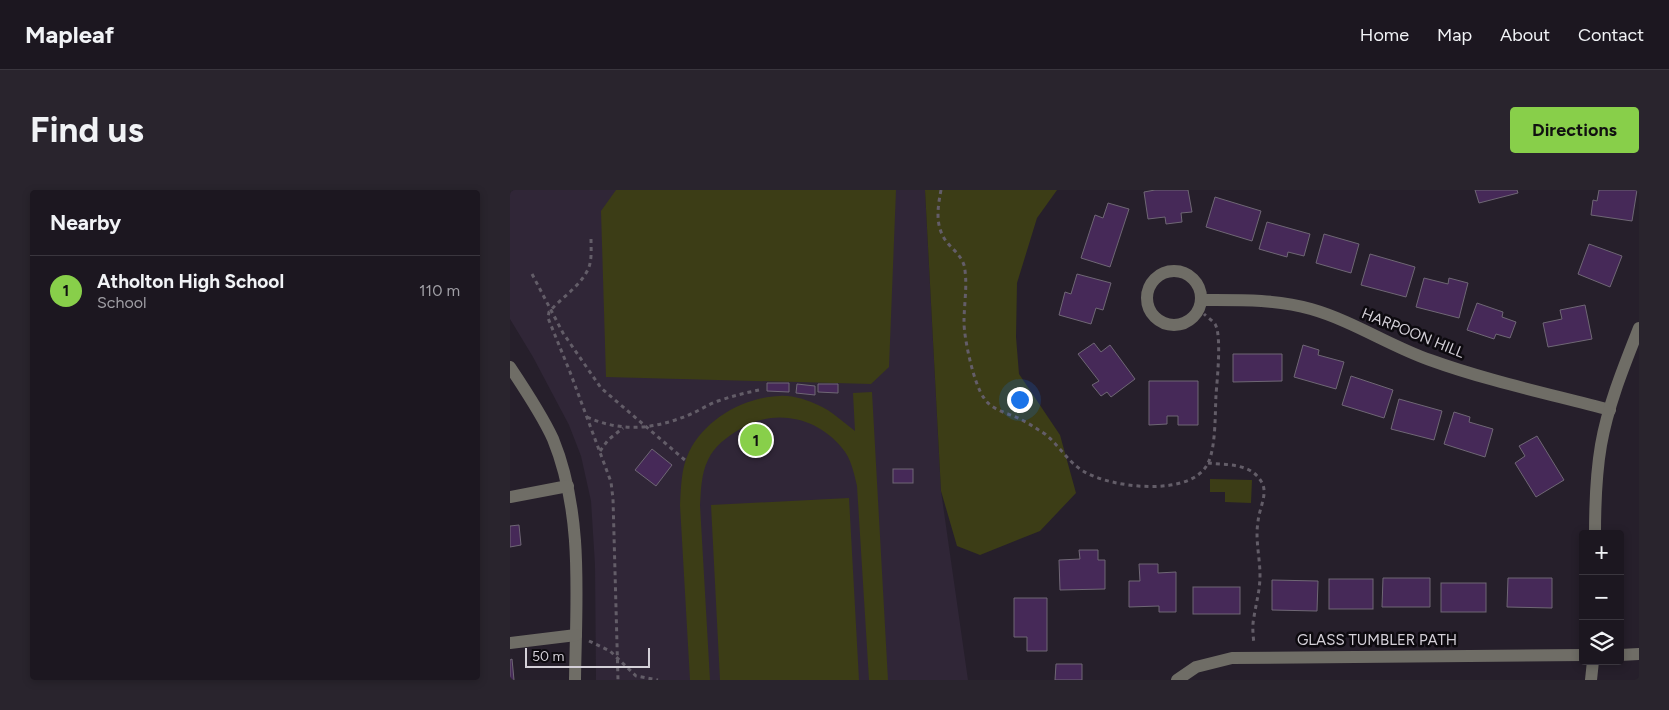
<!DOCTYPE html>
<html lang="en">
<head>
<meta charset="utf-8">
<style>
	:root { --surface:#1c1720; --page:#29242d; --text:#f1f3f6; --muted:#a09fa5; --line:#3a363e; --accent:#88cf4a }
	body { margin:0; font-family:Figtree,sans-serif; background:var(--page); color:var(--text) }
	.controls { position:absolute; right:15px; bottom:15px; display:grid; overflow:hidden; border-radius:5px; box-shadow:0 2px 8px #0003 }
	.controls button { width:45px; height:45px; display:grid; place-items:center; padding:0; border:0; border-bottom:1px solid var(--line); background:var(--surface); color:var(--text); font:25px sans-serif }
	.scale { position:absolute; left:15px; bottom:12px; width:125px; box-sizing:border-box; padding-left:5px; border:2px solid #d4d0d8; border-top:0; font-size:14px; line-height:18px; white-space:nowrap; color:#d4d0d8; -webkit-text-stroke:4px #0d0a0f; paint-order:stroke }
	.you { position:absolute; left:509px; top:209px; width:18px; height:18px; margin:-12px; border:4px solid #fff; border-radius:50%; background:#1a73e8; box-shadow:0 0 0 8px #1a73e833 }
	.badge { display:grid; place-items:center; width:32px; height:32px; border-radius:50%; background:var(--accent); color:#111; font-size:16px; font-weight:700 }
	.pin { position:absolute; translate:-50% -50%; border:2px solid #fff; box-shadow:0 1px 5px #0006 }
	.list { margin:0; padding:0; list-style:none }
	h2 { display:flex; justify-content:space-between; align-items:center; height:65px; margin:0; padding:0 20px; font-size:21px }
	h2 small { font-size:16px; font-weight:400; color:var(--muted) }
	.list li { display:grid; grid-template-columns:32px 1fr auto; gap:15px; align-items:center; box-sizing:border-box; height:70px; padding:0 20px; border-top:1px solid var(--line) }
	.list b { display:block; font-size:19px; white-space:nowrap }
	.list p { margin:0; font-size:16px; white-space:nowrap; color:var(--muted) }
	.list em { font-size:16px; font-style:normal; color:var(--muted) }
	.icon { flex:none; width:28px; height:28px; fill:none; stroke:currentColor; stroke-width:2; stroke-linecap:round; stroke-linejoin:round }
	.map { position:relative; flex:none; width:1129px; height:490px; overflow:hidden; border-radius:5px }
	header { display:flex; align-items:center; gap:30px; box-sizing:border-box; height:70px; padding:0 25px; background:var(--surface); border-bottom:1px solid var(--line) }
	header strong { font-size:24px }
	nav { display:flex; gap:28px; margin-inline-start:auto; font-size:18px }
	.intro { display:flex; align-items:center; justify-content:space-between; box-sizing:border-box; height:120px; padding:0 30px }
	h1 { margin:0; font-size:35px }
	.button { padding:12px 22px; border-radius:5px; background:var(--accent); color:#111; font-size:18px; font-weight:700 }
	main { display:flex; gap:30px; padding:0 30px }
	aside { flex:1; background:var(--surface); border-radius:5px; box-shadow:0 2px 8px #0003 }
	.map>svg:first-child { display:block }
</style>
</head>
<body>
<header>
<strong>Mapleaf</strong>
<nav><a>Home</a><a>Map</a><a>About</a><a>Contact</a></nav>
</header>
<div class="intro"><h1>Find us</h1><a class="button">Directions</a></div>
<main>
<aside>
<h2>Nearby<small></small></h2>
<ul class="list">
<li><span class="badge">1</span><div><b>Atholton High School</b><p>School</p></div><em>110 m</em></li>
</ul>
</aside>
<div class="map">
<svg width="1129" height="490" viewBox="0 0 1129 490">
	<rect width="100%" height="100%" fill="#261f2b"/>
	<path fill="#302637" d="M0 0H415L431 301 458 490H86L85 375 81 311 71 266 59 235 23 167 0 129Z"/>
	<g fill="#3c3d16">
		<path d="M106 0H386L379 177 361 194 96 187 91 21Z"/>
		<path d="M415 0H547L527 28 507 93 506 147 509 184 550 245 566 303 530 341 470 365 447 356 431 301Z"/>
		<path d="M362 202 378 490H359L347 296C344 283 341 268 332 258 307 227 264 218 230 239 217 247 204 256 198 270 191 284 191 300 190 315L200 490H180L170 315C171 298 171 278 179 262 195 229 234 207 270 206 282 205 297 210 308 215 322 221 333 232 345 241L343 203Z"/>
		<path d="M700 289 742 290 741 313 715 312V302H700Z"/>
		<path d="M339 308 349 490H210L201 315Z"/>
	</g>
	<g fill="#462958" stroke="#6f6775">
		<path d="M645 0H678L682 22 671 23 672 32 656 34 655 27 638 29 634 2Z"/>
		<path d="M965 0H1007L1008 3 969 13Z"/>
		<path d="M1089 0H1127L1122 31 1081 25 1083 10 1087 11Z"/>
		<path d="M705 7 751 21 742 51 696 37Z"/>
		<path d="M598 13 619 19 600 77 571 68 585 25 593 28Z"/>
		<path d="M757 32 800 44 794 66 778 62 777 67 749 59Z"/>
		<path d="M814 44 849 54 841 83 806 73Z"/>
		<path d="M1079 54 1112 66 1100 97 1068 84Z"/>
		<path d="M860 64 905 77 896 107 851 95Z"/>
		<path d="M567 84 601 93 593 120 586 118 581 134 549 125 555 102 561 104Z"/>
		<path d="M914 88 938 94 939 88 958 93 949 128 906 117Z"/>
		<path d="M967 113 993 122 992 127 1006 132 1000 148 986 144 984 149 957 140Z"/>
		<path d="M1075 115 1082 149 1038 157 1033 133 1052 129 1050 120Z"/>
		<path d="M584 153 591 162 600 155 625 189 601 207 597 202 591 206 582 195 589 191 568 164Z"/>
		<path d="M793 155 809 160 808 165 834 172 826 199 784 187Z"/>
		<path d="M723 164H772V191L723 192Z"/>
		<path d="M841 186 883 200 874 228 832 215Z"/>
		<path d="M639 191H688V235H668V226H657V234L639 235Z"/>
		<path d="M257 193H279V202L257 201Z"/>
		<path d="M287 194 305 196V205L286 203Z"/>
		<path d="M308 194H328V203L308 202Z"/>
		<path d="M889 209 932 221 924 250 881 239Z"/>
		<path d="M944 222 960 227 959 232 983 239 975 267 934 254Z"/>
		<path d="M1027 246 1054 290 1026 307 1005 273 1015 266 1009 256Z"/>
		<path d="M142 259 162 275 146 296 125 280Z"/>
		<rect x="383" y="279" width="20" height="14"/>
		<path d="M9 335 11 355 0 357V336Z"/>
		<path d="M569 360H588V370H595V399L550 400 549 370 570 369Z"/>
		<path d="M629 374H648V383L666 382V422H649V416L619 417V391H630Z"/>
		<path d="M873 388H920V417H872Z"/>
		<path d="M998 388H1042V418L997 417Z"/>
		<rect x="819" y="389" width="44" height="30"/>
		<path d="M762 390 808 391 807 421 762 420Z"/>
		<rect x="931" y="393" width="45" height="29"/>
		<rect x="683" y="397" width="47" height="27"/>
		<path d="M504 408H537V461H517V447H504Z"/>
		<path d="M2 469 4 490H0V470Z"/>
		<path d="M546 474H572V490H545Z"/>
	</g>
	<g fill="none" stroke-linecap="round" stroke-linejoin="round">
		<g stroke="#635d68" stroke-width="3" stroke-dasharray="4 4" stroke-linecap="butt">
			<path d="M431 0C428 16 425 33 434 48 440 58 450 63 454 75 458 93 454 114 454 132 454 149 464 195 474 208 482 221 499 223 512 230 520 234 527 239 535 244 549 255 557 271 573 281 600 298 682 308 698 273 706 257 705 223 706 205 707 191 712 145 705 134 702 130 697 127 694 124"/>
			<path d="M81 49C81 58 82 68 79 77 72 95 51 108 39 122L38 128 60 182 101 292 103 309 108 490"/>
			<path d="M22 84 53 143 91 198 176 271"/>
			<path d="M77 227C113 243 146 239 181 224 190 220 199 214 208 211 222 206 235 203 249 200"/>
			<path d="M90 261 98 250 113 238"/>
			<path d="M698 273C716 275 740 273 751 291 759 303 749 318 748 332 745 349 750 368 750 385 750 401 746 413 744 427 742 436 743 445 744 454"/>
			<path d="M79 451 100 461 126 486 148 490"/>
		</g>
		<g stroke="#6f6d66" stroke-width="12">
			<circle cx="664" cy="108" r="27"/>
			<path d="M692 110C728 110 766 109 801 119 843 131 880 156 920 170 978 191 1040 204 1100 220"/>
			<path d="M0 177C14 198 33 227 43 249 74 325 66 410 65 490"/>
			<path d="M0 307 58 296"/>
			<path d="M1085 344C1085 315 1086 284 1091 255 1098 215 1114 176 1129 138"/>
			<path d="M0 453 66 445"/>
			<path d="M1110 465 1129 464"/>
			<path d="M667 490 686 477 722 468 1073 465"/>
			<path d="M1081 490 1083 471"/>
		</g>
	</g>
	<g text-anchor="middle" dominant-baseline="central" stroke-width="5" stroke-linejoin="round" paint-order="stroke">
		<g font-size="15" fill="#d4d0d8" stroke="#0d0a0f">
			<text transform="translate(903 143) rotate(22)">HARPOON HILL</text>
			<text x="867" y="450">GLASS TUMBLER PATH</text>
		</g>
	</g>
</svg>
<div class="controls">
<button>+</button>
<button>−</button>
<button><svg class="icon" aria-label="layers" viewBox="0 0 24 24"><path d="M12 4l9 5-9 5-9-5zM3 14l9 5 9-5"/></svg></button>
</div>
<div class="scale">50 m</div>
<div class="you"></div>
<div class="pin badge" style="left:246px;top:250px">1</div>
</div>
</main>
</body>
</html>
